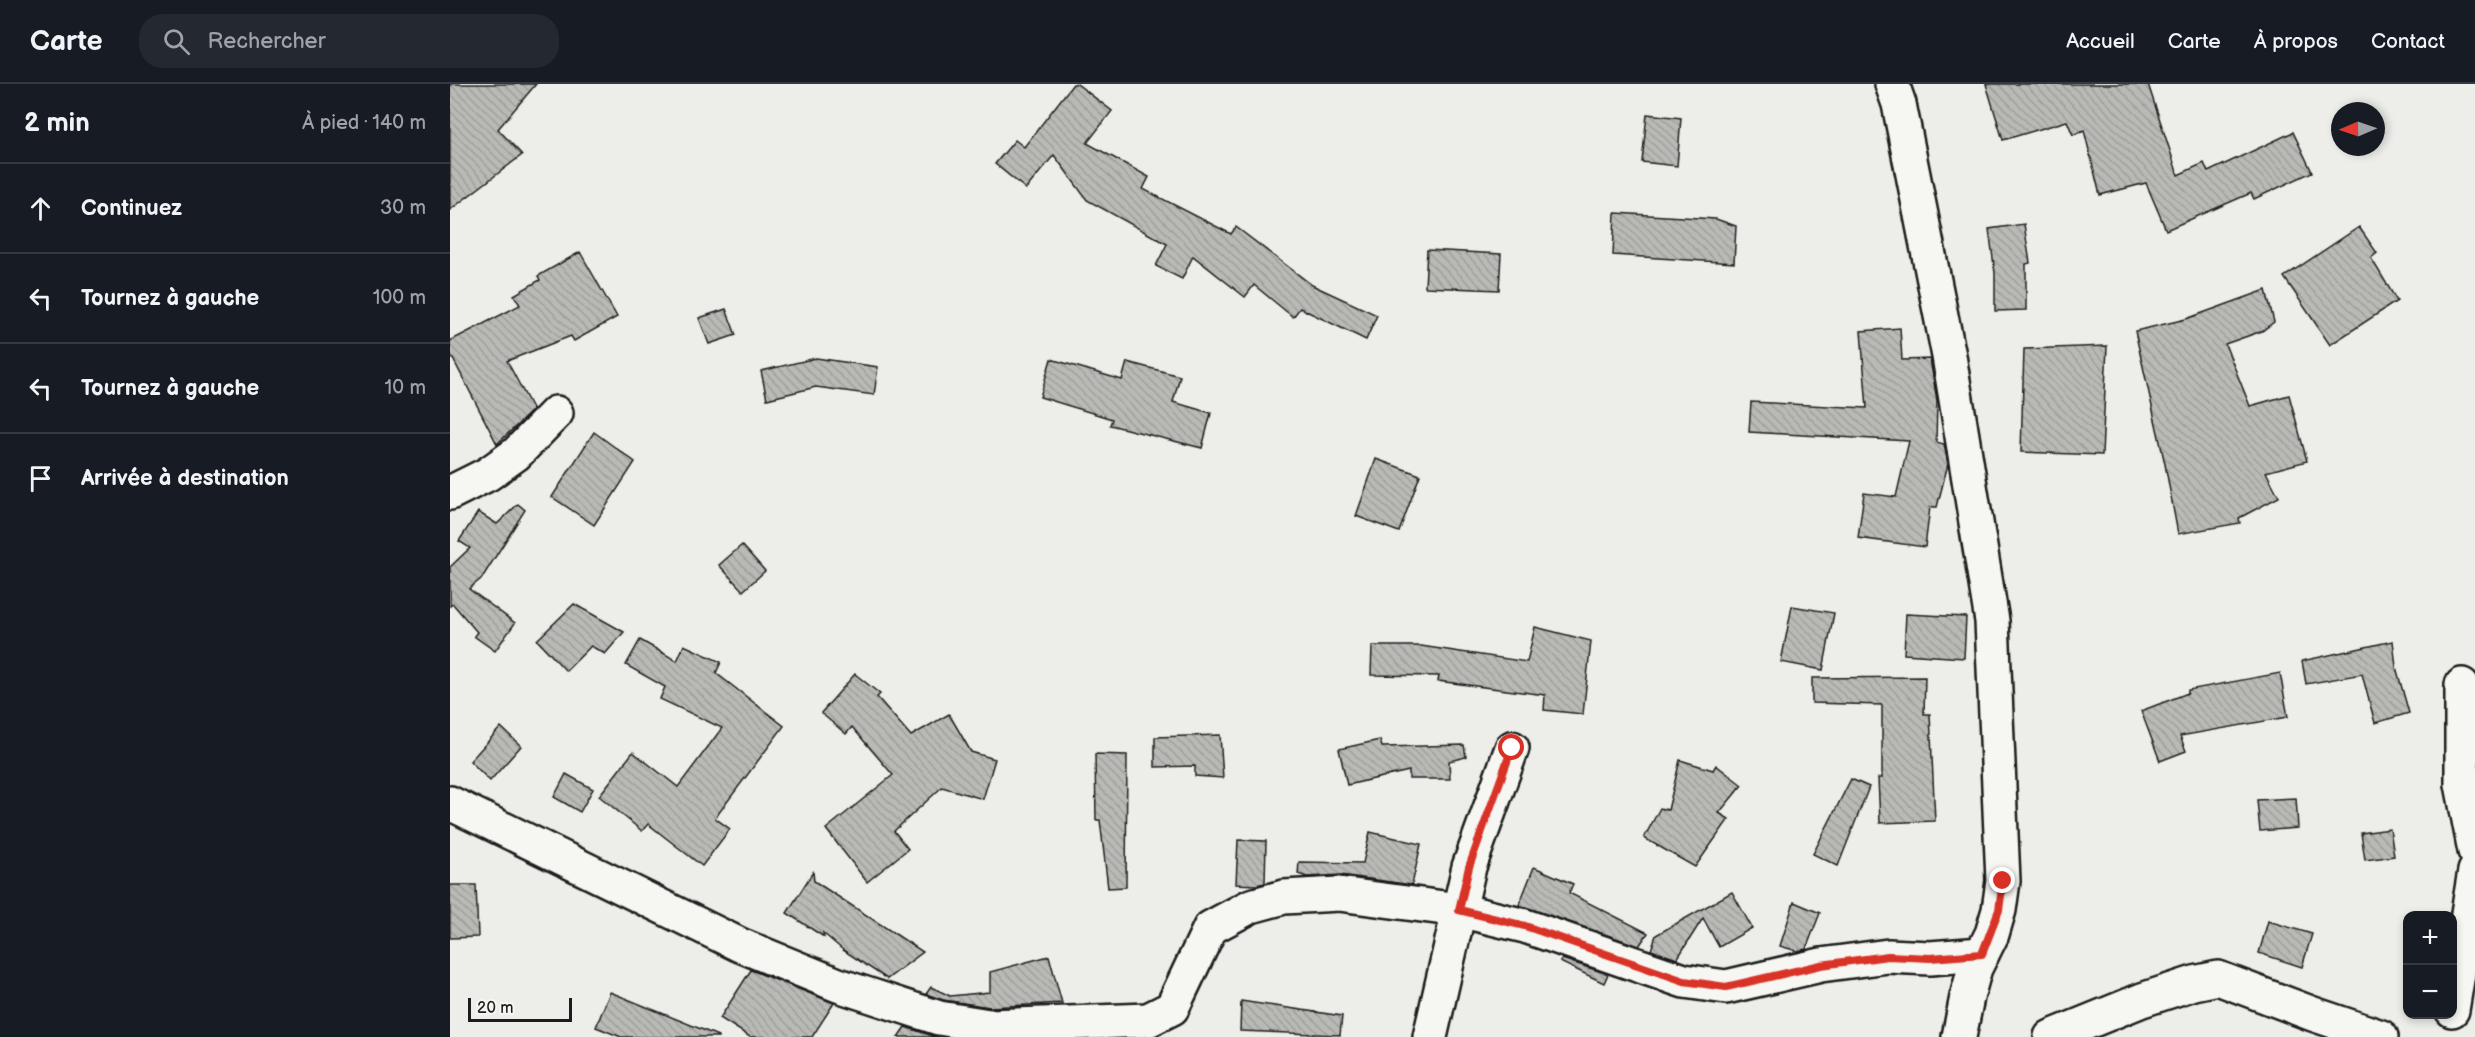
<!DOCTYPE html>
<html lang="fr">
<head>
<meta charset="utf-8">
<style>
	:root { --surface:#171b24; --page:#242831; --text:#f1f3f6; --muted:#9ea1a6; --line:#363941 }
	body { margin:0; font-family:"Balsamiq Sans",sans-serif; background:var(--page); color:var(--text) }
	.controls { position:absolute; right:18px; bottom:18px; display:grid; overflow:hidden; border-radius:12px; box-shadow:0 3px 9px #0003 }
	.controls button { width:54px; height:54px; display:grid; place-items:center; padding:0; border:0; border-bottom:2px solid var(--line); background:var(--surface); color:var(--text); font:30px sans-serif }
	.compass { position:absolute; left:1881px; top:18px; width:54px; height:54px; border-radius:50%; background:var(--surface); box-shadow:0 3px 9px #0003; rotate:268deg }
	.scale { position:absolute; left:18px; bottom:15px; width:104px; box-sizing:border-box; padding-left:6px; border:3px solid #1c1c1c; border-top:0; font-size:16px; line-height:21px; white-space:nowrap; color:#1c1c1c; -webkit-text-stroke:4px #f6f6f2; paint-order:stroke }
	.stop { position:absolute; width:18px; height:18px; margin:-14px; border:4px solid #d93025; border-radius:50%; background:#fff }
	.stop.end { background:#d93025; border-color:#fff; box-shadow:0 2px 6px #0008 }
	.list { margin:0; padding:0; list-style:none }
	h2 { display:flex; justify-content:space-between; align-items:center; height:78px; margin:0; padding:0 24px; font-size:26px }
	h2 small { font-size:20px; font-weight:400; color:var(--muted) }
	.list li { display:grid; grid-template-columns:39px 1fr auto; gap:18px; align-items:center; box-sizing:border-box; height:90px; padding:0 24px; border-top:2px solid var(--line) }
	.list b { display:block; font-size:22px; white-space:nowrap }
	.list em { font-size:20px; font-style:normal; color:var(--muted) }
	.icon { flex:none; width:33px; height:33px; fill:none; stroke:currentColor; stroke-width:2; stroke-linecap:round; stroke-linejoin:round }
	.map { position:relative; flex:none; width:2025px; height:953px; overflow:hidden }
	header { display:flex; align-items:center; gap:36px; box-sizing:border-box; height:84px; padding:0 30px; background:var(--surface); border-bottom:2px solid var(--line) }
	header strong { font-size:28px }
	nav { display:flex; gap:33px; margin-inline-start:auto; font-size:21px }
	.search { width:420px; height:54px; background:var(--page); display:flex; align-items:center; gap:15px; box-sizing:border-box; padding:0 21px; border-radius:24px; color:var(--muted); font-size:22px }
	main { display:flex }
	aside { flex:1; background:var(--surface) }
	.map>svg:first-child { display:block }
</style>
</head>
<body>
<header>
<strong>Carte</strong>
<div class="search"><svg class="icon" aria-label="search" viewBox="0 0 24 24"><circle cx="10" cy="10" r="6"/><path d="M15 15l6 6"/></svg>Rechercher</div>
<nav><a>Accueil</a><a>Carte</a><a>À propos</a><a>Contact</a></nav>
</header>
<main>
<aside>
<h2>2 min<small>À pied · 140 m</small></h2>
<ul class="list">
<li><svg class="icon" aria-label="ahead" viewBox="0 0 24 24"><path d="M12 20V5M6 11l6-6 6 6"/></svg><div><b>Continuez</b></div><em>30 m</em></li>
<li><svg class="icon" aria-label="left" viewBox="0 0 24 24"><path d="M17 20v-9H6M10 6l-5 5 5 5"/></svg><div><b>Tournez à gauche</b></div><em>100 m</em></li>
<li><svg class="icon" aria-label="left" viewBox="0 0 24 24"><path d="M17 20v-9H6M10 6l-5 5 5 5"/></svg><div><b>Tournez à gauche</b></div><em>10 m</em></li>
<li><svg class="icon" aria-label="arrive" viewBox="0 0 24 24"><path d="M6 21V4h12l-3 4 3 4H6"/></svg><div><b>Arrivée à destination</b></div></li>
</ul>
</aside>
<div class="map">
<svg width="2025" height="953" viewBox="0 0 2025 953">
	<defs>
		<pattern id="building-back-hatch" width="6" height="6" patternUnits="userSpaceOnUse" patternTransform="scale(1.5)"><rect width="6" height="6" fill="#b9b9b6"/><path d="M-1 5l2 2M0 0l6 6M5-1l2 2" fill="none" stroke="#9e9e9c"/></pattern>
	</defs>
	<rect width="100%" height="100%" fill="#edede9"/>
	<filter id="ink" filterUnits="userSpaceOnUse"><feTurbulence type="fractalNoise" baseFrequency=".0167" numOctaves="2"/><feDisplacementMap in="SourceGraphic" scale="12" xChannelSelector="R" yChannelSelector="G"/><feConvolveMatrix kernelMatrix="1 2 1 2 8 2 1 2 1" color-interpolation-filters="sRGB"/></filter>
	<g filter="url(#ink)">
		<g fill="url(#building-back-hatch)" stroke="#1c1c1c" stroke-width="1.5">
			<path d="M0 0H86L48 45 72 71 0 126Z"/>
			<path d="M623 0H627L662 27 637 59 699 93 693 105 781 150 786 143 862 201 927 231 916 256 850 224 843 233 804 201 795 213 743 172 732 195 706 182 717 160 637 116 604 71 576 105 545 80 565 56 574 63Z"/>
			<path d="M1536 0H1698L1728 91 1754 79 1758 88 1843 48 1862 88 1804 115 1801 109 1716 146 1696 99 1650 111 1634 46 1623 51 1617 37 1553 56Z"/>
			<path d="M1197 30 1231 34 1227 82 1192 78Z"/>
			<path d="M1165 129 1266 135 1286 142 1284 179 1163 171Z"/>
			<path d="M1574 140 1580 179 1576 180V226L1545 227V189L1539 145Z"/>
			<path d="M1909 143 1927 169 1921 174 1947 217 1880 261 1834 193Z"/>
			<path d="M977 166 1051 170 1049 206 975 203Z"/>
			<path d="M130 168 167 233 124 257 121 252 57 277 83 326 47 360 0 269V257L70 221 64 211 90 196 88 192Z"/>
			<path d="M1816 206 1824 238 1812 247 1775 260 1800 322 1839 311 1857 377 1816 388 1829 413 1789 434 1790 439 1728 450 1715 380 1685 247 1736 235Z"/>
			<path d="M276 225 286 251 259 260 249 234Z"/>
			<path d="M1450 244 1452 276 1480 275 1487 317 1486 358 1494 360 1498 380 1487 423H1480L1475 463 1408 454 1414 409 1446 413 1459 357 1299 348 1301 318 1417 324 1411 247Z"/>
			<path d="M1657 262 1652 371 1571 368 1574 265Z"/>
			<path d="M366 274 428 283 424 311 366 303 317 315 311 287Z"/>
			<path d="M601 275 672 296 677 278 730 292 723 318 761 329 752 364 660 341 662 335 590 313Z"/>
			<path d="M144 348 185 378 144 441 102 413Z"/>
			<path d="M926 375 970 391 949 448 906 432Z"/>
			<path d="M68 420 75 426 32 494 19 505 65 539 45 567 24 552 27 548 3 520 0 522V483L20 464 9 457 28 428 47 440Z"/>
			<path d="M292 461 315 487 293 507 269 481Z"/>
			<path d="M124 520 174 548 155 570 141 562 116 587 87 556Z"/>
			<path d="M1342 522 1384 529 1373 586 1331 578Z"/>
			<path d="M1456 530 1516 533 1514 574 1454 570Z"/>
			<path d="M1085 543 1141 557 1133 630 1094 626 1095 611 988 597 989 592 921 591 922 562H971L1077 578Z"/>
			<path d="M190 556 227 577 234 561 271 578 266 589 334 642 265 734 280 745 252 782 198 740 192 747 149 712 183 668 228 703 272 644 210 615 215 603 176 581Z"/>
			<path d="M1943 557 1946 583 1959 629 1925 639 1912 590 1856 600 1852 577Z"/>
			<path d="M1830 589 1838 633 1730 652 1736 667 1710 677 1691 627 1738 609V606Z"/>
			<path d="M405 590 430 610 427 613 461 652 499 630 521 668 545 675 533 715 492 703 444 747 458 765 417 798 376 745 443 691 402 643 396 650 371 629Z"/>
			<path d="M1475 593 1474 630H1480L1485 737 1430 739 1428 694H1432V621L1362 619V594Z"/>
			<path d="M51 643 71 662 40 697 20 677Z"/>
			<path d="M770 651 773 694 745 692V682L705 683V653Z"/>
			<path d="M930 656 932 663 1014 661 1016 673 999 677 1000 695H959V687L897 701 889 665Z"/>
			<path d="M645 670 677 671 676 803 658 804 650 736H646Z"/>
			<path d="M1230 676 1263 686 1266 681 1292 701 1269 729 1279 735 1245 783 1194 754 1210 724 1218 726Z"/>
			<path d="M116 690 143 705 130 728 104 713Z"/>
			<path d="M1401 695 1419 703 1388 782 1363 770Z"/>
			<path d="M1846 714 1848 744 1810 747 1807 716Z"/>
			<path d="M1940 745 1944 772 1915 776 1911 749Z"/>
			<path d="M920 748 971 760 962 801 891 791 857 793 848 790 849 778 913 779Z"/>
			<path d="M788 756 816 757 815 799 806 801 786 800Z"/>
			<path d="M1084 783 1123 800 1119 809 1198 849 1189 862 1069 821Z"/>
			<path d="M363 788 364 797 473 868 437 895 393 866 373 849 374 853 337 829Z"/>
			<path d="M0 801H26L28 853 0 854Z"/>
			<path d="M1282 808 1302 844 1269 863 1253 834 1227 875 1201 866 1206 851Z"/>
			<path d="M1344 818 1370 829 1356 865 1347 867 1330 862Z"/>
			<path d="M1818 837 1862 850 1852 883 1809 869Z"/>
			<path d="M599 872 612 919 540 923 493 916 476 910 481 903 500 912 540 908V888Z"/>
			<path d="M1112 875 1158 890 1154 899 1110 878Z"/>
			<path d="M301 886 384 919 362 953H300L270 934Z"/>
			<path d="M160 908 268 952V953H171L146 943Z"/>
			<path d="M791 917 892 932 890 951 790 947Z"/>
			<path d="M455 943 483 952 489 953H448Z"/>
		</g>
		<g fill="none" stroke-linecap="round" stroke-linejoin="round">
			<g stroke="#1c1c1c" stroke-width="38">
				<g id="minor">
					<path d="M1442 0 1449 20 1499 272 1542 537 1553 797 1549 826 1542 850 1525 884 1517 913 1509 953"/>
					<path d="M0 409 38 390 66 370 106 329"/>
					<path d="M2012 601V700L2025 767"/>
					<path d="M0 719 290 861 388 901 489 934 539 942 698 936 722 924 760 844 801 822 834 813 889 810 1009 826 1075 842 1234 897 1276 903 1371 881 1438 872 1480 874 1532 870"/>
					<path d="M2002 926 2025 787"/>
					<path d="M980 953 1019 783 1062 664"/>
					<path d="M1601 953 1692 916 1744 899 1768 894 1863 930 1931 953"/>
				</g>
			</g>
			<use href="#minor" stroke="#f6f6f2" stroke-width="33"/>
		</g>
	</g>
	<g fill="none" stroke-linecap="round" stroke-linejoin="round" filter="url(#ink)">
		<path stroke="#d93025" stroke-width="8" d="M1062 664 1019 783 1009 826 1075 842 1234 897 1276 903 1371 881 1438 872 1480 874 1532 870 1549 826 1553 797"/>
	</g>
</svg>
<div class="controls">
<button>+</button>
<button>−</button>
</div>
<svg class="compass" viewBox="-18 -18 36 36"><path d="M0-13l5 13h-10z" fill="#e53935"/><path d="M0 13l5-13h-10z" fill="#9ea1a6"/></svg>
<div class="scale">20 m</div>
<div class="stop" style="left:1062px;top:664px"></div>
<div class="stop end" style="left:1553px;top:797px"></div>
</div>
</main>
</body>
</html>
